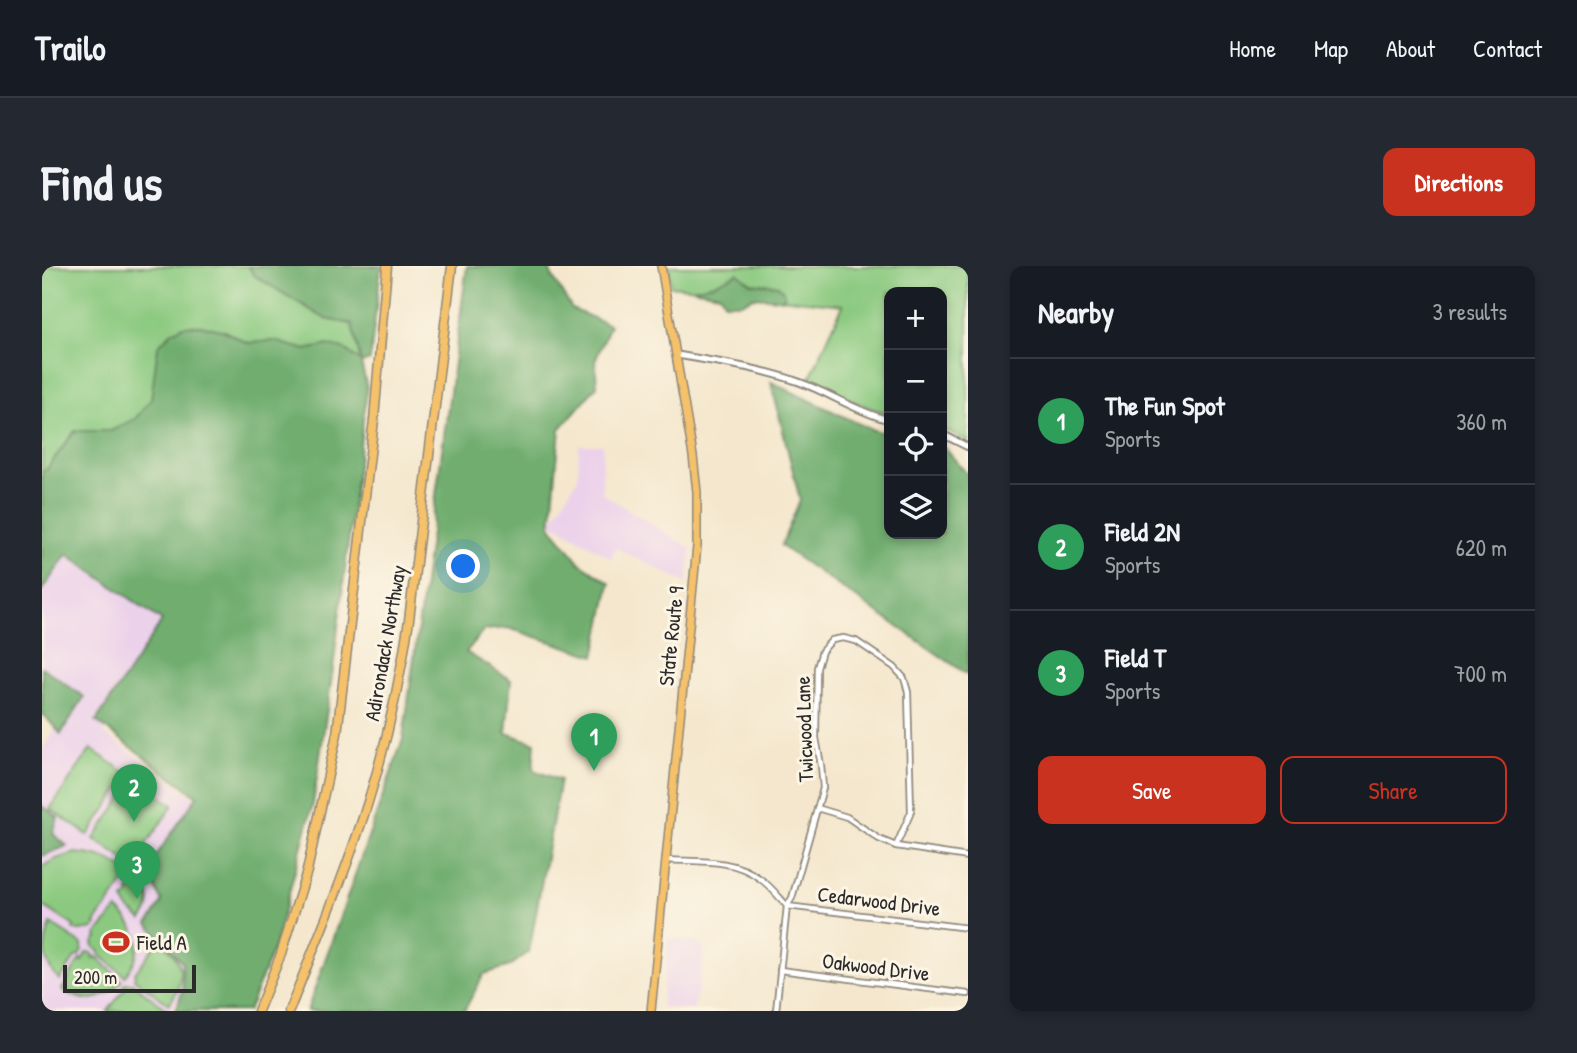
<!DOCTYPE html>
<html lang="en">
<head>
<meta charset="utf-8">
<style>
	:root { --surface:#171b24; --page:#242831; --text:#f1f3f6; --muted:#9ea1a6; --line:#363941; --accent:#c8321e }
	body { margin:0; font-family:"Patrick Hand",sans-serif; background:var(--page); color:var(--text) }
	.controls { position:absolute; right:21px; top:21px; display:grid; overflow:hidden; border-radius:14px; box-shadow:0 4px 10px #0003 }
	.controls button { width:63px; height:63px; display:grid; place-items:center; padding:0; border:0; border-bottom:2px solid var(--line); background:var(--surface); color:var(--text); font:35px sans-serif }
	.scale { position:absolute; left:21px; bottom:18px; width:133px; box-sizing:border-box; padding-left:7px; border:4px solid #2b2b2b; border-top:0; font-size:19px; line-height:24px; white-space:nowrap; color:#2b2b2b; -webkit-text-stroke:5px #fcf5e5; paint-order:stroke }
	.you { position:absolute; left:422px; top:301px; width:24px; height:24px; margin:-18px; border:5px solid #fff; border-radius:50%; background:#1a73e8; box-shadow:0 0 0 10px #1a73e833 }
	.badge { display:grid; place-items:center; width:46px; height:46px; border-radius:50%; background:var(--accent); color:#fff; font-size:23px; font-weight:700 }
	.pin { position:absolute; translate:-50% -58px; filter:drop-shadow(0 2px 4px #0008) }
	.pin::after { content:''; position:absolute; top:37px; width:24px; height:21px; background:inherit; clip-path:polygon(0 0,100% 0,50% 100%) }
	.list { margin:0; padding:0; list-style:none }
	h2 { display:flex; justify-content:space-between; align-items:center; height:91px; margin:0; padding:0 28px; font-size:30px }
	h2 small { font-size:23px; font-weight:400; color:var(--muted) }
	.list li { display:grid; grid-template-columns:46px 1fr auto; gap:21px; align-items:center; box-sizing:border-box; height:126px; padding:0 28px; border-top:2px solid var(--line) }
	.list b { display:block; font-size:26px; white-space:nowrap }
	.list p { margin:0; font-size:23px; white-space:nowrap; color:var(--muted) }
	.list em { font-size:23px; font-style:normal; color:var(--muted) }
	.actions { display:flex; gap:14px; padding:21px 28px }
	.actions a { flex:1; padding:16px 0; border:2px solid var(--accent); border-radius:14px; text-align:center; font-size:24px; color:var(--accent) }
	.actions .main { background:var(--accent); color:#fff }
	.icon { flex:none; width:38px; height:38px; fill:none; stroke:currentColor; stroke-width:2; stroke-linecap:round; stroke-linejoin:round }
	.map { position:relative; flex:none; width:926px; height:745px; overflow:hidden; border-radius:14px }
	header { display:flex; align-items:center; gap:42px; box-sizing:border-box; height:98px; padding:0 35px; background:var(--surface); border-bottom:2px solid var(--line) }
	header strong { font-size:33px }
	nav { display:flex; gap:38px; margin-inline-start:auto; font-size:24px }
	.intro { display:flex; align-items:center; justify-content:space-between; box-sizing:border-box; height:168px; padding:0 42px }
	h1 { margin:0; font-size:49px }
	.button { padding:18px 32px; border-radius:14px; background:var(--accent); color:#fff; font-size:24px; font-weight:700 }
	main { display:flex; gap:42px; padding:0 42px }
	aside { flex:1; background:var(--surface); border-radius:14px; box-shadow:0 4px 10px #0003 }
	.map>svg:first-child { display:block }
</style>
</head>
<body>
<header>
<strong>Trailo</strong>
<nav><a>Home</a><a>Map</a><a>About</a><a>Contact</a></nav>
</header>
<div class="intro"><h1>Find us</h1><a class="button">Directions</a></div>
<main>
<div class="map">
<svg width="926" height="745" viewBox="0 0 926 745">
	<rect width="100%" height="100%" fill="#fcf5e5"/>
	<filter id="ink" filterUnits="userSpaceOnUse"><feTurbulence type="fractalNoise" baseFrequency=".0143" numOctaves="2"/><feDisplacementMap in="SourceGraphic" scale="14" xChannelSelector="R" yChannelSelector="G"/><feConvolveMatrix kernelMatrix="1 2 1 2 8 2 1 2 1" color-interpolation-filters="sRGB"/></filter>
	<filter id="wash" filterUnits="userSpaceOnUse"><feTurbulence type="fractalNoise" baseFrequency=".00686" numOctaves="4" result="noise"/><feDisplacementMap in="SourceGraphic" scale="28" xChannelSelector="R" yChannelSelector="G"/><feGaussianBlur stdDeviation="1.57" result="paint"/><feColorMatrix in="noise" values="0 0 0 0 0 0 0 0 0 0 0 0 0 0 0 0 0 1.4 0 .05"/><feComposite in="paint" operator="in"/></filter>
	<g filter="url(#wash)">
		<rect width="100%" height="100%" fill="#f4e7cd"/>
		<g fill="#ecd1ea">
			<path d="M537 179H561L560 227 649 283 645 317 574 282 569 292 509 256 536 212Z"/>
			<path d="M18 273 133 355 60 466 153 532 102 605 130 632 153 705 129 745H0V484L31 435 0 413V301Z"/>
			<path d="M627 672 658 677 662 685 653 739 649 744 619 741Z"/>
		</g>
		<g fill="#8ac97f" stroke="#5a7a55" stroke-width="2">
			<path d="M2 0H206L213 10 284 53 310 58 319 97 286 79 264 84 232 75 205 77 182 65 159 59 141 60 129 67 109 133 93 153 69 165H33L4 204 0 206V2Z"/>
			<path d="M627 0H926V176L900 163V26H847V148L815 137 768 112 801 39 629 20Z"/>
			<path d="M49 483 87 509 46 569 8 543Z"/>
			<path d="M93 513 131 539 90 599 52 573Z"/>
			<path d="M34 587C58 589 70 593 88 608L53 657 54 659 51 663C44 664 37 667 31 663L32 660 0 639V602C9 593 23 590 34 587Z"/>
			<path d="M96 614C110 626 112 639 100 654L87 643 81 634 88 628 86 626Z"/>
			<path d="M75 643C99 663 103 685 83 710L57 688 58 686 52 681 51 677 55 671 54 669Z"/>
			<path d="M9 658 40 678C41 683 39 687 37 690H34L18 714C0 698 0 680 9 658Z"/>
			<path d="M117 674C141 693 146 712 127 738L92 713 93 707Z"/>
			<path d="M44 687 48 686 52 689 50 691 53 693 55 691 80 715C62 735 43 739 20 724L38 693 40 695Z"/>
			<path d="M84 717H90L124 743 122 745H66L83 722 81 720Z"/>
		</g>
		<g fill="#6fad6e" stroke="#4d6c4c" stroke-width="2">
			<path d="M206 0H339L328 94 319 97 325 122 291 403 271 538 233 679 206 745H134L141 722 140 696 106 658 120 636 105 603 155 530 54 455 120 355 25 288 0 324V206L4 204 33 165H69L93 153 109 133 116 80 129 67 141 60 159 59 182 65 205 77 232 75 264 84 286 79 304 84 319 96 310 58 284 53 213 10Z"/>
			<path d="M425 0H506L510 10 530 43 568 59 553 95 555 120 518 163 509 261 538 297 568 317 553 390 466 362 442 364 424 386 469 414 464 467 493 477 491 504 518 514 487 686 468 700 442 708 422 745H265L361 473Z"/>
			<path d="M696 7 709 17 735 19 742 26V32L739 33 711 31 699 37H683L678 28 655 24 653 22 672 18Z"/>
			<path d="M729 116 828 163 847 168V268H900V181L903 182 926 209V409L739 280 758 234Z"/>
			<path d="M0 401 42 431 19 468 0 447Z"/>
			<path d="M0 540 16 552 11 568 25 580 0 590Z"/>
		</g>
	</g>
	<g filter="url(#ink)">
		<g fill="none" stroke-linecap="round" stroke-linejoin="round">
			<g stroke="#90897c" stroke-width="8">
				<g id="minor">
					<path d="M775 542 805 551 837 573 854 580 926 591"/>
					<path d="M854 580 869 546 866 426 862 412 852 401 814 375 801 372 790 374 780 385 775 402 774 472 779 499 781 522 750 632 745 640 926 662"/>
					<path d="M625 594C655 596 691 592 717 612 728 619 736 630 745 640L734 745"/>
					<path d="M738 704 926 728"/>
				</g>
			</g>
			<g stroke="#90897c" stroke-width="9">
				<g id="tertiary">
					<path d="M635 89C676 96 718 102 757 116 788 127 815 146 847 154"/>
					<path d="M900 168 926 181"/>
				</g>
			</g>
			<g stroke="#90897c" stroke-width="10">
				<path id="primary" d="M609 745 655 280V226L651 190 619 0"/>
			</g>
			<g stroke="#90897c" stroke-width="11">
				<g id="motorway">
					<path d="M216 745 239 688 265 605 295 468 332 154 345 0"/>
					<path d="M247 745C274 676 304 607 326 536 345 476 358 415 367 354L410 0"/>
				</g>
			</g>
			<use href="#minor" stroke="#fff" stroke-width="4.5"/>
			<use href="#tertiary" stroke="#fff" stroke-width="5"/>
			<use href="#primary" stroke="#f5c16b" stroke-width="7"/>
			<use href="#motorway" stroke="#f5c16b" stroke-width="8"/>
		</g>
	</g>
	<defs>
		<g id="stadium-bare" transform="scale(2.1)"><path d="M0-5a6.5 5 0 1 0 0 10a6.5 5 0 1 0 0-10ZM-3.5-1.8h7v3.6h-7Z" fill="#c8321e" stroke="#fcf5e5" stroke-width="2.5" paint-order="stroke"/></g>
	</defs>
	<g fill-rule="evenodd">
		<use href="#stadium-bare" x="74" y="676"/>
	</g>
	<g text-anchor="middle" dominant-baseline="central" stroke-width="6" stroke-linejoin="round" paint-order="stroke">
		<g font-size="21" fill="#2b2b2b" stroke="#fcf5e5">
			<text transform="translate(629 370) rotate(-84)">State Route 9</text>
			<text transform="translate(343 377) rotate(-80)">Adirondack Northway</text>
			<text transform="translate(762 463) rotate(-92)">Twicwood Lane</text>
			<text transform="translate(837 635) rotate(7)">Cedarwood Drive</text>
			<text transform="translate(834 701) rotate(7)">Oakwood Drive</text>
		</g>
		<g font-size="21" fill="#2b2b2b" stroke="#fcf5e5" text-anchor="start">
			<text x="95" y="676">Field A</text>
		</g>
	</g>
</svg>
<div class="controls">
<button>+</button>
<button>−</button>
<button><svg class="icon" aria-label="locate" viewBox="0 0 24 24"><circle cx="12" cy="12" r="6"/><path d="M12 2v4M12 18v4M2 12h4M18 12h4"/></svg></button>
<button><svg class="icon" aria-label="layers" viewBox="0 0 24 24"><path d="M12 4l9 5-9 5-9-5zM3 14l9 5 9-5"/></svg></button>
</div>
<div class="scale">200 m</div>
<div class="you"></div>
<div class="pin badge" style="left:552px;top:505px;background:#2e9e5b">1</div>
<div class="pin badge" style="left:92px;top:556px;background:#2e9e5b">2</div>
<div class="pin badge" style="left:95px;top:633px;background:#2e9e5b">3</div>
</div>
<aside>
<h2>Nearby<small>3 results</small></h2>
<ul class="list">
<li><span class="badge" style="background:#2e9e5b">1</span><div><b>The Fun Spot</b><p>Sports</p></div><em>360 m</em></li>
<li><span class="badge" style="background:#2e9e5b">2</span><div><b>Field 2N</b><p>Sports</p></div><em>620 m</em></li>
<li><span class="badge" style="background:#2e9e5b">3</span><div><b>Field T</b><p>Sports</p></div><em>700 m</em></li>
</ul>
<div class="actions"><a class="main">Save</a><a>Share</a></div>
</aside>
</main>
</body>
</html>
